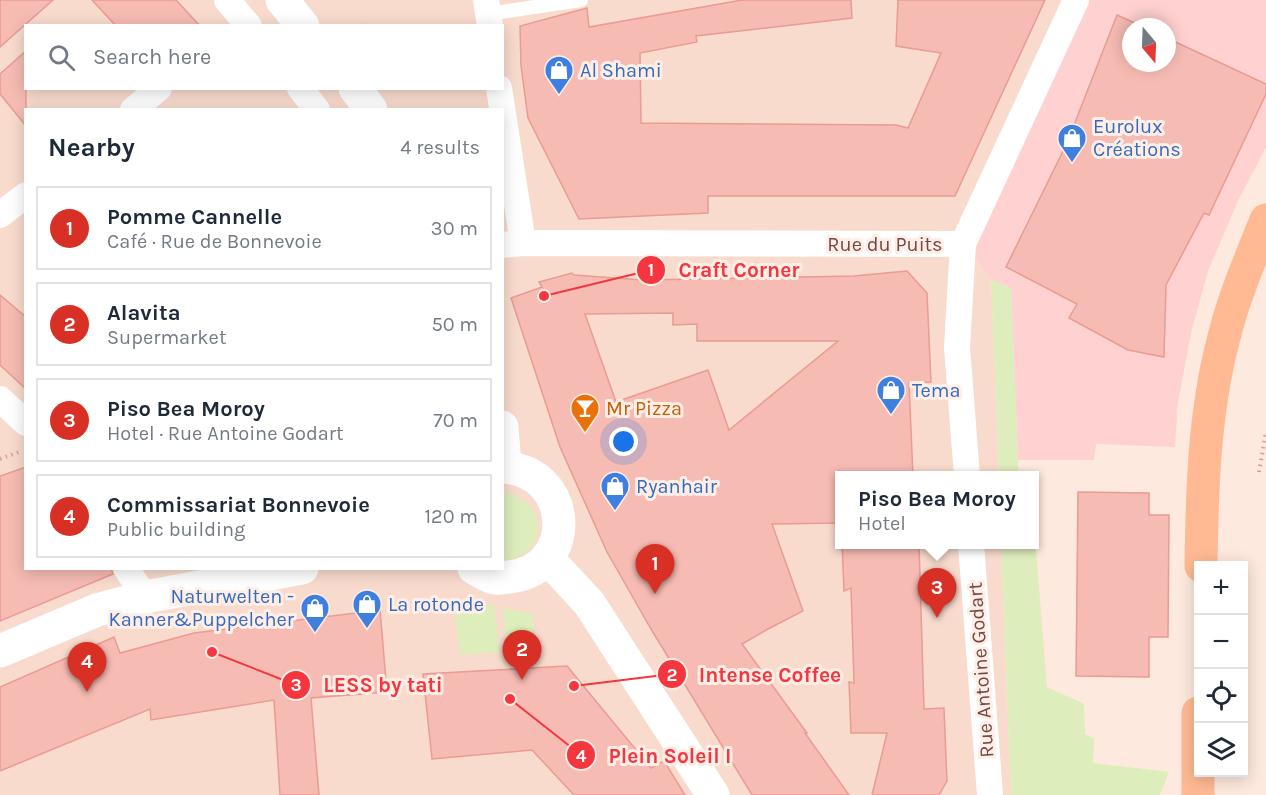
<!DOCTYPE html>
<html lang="en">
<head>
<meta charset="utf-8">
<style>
	:root { --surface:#fff; --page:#f6f6f7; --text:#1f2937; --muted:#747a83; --line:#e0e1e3; --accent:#d93025 }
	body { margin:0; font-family:Karla,sans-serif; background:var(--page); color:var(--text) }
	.controls { position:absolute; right:18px; bottom:18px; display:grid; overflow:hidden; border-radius:0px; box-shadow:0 3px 15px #0003 }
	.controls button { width:54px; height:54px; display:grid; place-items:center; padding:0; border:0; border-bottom:2px solid var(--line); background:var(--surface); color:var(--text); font:30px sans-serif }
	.compass { position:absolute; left:1122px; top:18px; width:54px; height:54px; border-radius:50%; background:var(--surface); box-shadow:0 3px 15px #0003; rotate:161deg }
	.you { position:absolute; left:624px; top:442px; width:21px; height:21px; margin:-15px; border:4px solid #fff; border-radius:50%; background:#1a73e8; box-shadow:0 0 0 9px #1a73e833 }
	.badge { display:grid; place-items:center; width:39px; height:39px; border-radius:50%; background:var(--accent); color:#fff; font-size:20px; font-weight:700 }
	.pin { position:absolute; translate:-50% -50px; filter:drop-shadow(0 2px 3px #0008) }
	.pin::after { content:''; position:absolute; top:32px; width:21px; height:18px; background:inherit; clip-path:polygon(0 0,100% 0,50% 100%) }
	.popup { position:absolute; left:835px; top:471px; width:204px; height:78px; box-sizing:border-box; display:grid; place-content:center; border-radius:0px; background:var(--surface); filter:drop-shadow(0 2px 4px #0005); font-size:20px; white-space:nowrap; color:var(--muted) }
	.popup b { font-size:22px; color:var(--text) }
	.popup::after { content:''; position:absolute; left:50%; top:100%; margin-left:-12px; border:12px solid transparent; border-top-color:var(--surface) }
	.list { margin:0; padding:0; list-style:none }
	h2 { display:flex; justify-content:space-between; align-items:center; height:78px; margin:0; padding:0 24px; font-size:26px }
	h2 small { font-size:20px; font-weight:400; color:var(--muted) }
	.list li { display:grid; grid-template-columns:39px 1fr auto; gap:18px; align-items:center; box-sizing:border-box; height:84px; margin:0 12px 12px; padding:0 12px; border:2px solid var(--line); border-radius:0px }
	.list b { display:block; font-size:22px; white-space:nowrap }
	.list p { margin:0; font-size:20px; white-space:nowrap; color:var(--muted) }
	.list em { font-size:20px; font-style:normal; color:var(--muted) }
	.icon { flex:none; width:33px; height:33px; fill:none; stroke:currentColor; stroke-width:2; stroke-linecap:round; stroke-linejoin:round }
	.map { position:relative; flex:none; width:1266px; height:795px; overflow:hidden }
	.search { position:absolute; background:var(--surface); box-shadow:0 3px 15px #0003; left:24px; top:24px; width:480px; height:66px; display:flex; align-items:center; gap:15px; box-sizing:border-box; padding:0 21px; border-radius:0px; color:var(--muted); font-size:22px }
	.panel { position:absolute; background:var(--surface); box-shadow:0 3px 15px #0003; left:24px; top:108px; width:480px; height:462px; border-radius:0px }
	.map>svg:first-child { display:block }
</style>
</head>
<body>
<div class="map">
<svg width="1266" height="795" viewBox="0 0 1266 795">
	<rect width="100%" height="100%" fill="#fee9de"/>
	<path fill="#f9dbce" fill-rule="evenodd" d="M0 0H1076L963 244 991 279 999 475 840 476V544L1001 545 1011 795H0ZM26 26H502V88H26ZM26 110H502V568H26Z"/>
	<path fill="#ffd2d1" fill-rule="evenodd" d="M1076 0H1266V147L1239 199 1208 271 1192 329 1178 402 1175 447 1096 444 1094 460H1018L1011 289 991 279 963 244ZM1131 27H1167V63H1131Z"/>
	<g fill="#ddedbb">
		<path d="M991 279 1011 288 1018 460V470L1012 475H999Z"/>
		<path d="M502 492C551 499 548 558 503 560Z"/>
		<path d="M1035 538 1047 687 1084 704 1085 734 1094 739 1093 763 1169 772 1160 795H1011L1001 545 1034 544Z"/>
		<path d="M494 605 500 652 460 655 454 608Z"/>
		<path d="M503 608 533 614 535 651 506 652Z"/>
	</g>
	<g fill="#f6bbb3" stroke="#ea9b92" stroke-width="1.5" fill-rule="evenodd">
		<path d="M0 0H53L0 47Z"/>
		<path d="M92 0H176L200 26H116Z"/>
		<path d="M742 0H851L852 18 696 36 697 42 640 53 641 123 896 125 908 128 941 53 896 46 898 0H1045L955 196H708V213L579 219 528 118 521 66 520 26 587 8 589 27Z"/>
		<path d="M1117 15 1144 27H1131V63H1167V38L1266 84V94L1209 215 1204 213 1166 285 1164 357 1128 350 1069 318 1077 304 1006 267 1067 143Z"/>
		<path d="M26 51V126L0 94V74Z"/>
		<path d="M907 271 927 293 931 382 909 383 913 476H840V523L772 524 803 611 768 629 742 644 807 733H805L849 795H752L651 629 607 552 560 447 511 298 542 287 539 282 572 273 574 275 642 280 854 276ZM673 313V325L697 324V341H838L729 430 708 370 616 402 585 314Z"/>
		<path d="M0 295 26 317V389L0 365Z"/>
		<path d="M26 467V568H111L113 574 0 621V476Z"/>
		<path d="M1078 492 1149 493V515H1169L1168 637H1149V677L1076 676Z"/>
		<path d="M842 544H919L924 709 944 708 947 781 939 795H872L887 733H851L849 682 854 683 851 588 844 591Z"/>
		<path d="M380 610 387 692 311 698 319 795H280L274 700 151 720 150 709 0 771V687L114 637 120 653 194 633Z"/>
		<path d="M567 666 651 768 664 761 685 795H574L532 750 432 759 423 674Z"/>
	</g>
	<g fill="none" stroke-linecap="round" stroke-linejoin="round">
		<g stroke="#db9e96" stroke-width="4" stroke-dasharray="1.5 4.5" stroke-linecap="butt">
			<path d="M362 26 366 23"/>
			<path d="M0 459 19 452"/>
			<path d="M1259 472 1266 431"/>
		</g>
		<path stroke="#fff" stroke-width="14" d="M488 14 581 0"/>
		<g stroke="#fff" stroke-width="26">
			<path d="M227 0 249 26"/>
			<path d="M486 0 490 26"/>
			<path d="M300 88 317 110"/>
			<path d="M499 88 523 243"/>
			<path d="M133 110 159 88"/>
			<path d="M0 215 26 195"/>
			<path d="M963 244 957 347 967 476"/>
			<path d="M502 245 523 243 963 244 1076 0"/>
			<path d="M0 399 26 423"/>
			<path d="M971 544 990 795"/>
			<path d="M126 568 145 597"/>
		</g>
		<g stroke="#fff" stroke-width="33">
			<path d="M282 0 303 26"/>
			<path d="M355 88 371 110"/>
			<path d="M502 427 505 466"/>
			<path d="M547 558 589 603 713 795"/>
			<path d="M474 568C480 571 488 577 495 578 499 579 505 577 509 577 579 570 574 470 502 467"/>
			<path d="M0 651 97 610 145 597 302 568"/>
		</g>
		<g stroke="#ffba94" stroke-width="33">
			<path d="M1201 566C1202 491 1204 414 1223 341 1233 299 1250 260 1266 220"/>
			<path d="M1198 795V713"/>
		</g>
	</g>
	<defs>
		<g id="shop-pin" transform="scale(1.5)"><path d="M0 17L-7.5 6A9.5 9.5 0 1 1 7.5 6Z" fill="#3f7fe0" stroke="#ffeee6"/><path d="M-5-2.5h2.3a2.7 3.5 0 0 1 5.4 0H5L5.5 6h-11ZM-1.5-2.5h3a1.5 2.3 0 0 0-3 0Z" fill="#fff"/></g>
		<g id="bar-pin" transform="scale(1.5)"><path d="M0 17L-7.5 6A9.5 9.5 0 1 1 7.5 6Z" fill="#e8710a" stroke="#ffeee6"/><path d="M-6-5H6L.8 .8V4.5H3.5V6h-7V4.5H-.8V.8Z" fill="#fff"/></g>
	</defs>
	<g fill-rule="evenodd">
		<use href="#shop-pin" x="559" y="70"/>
		<use href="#shop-pin" x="1072" y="138"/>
		<use href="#shop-pin" x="891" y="390"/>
		<use href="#bar-pin" x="585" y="408"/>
		<use href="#shop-pin" x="615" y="486"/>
		<use href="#shop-pin" x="367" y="604"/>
		<use href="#shop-pin" x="315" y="608"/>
	</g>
	<g text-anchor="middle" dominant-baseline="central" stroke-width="6" stroke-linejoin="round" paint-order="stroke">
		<g font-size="20" fill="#366cbe" stroke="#ffeee6" text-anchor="start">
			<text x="580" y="70">Al Shami</text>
			<text x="1093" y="126">Eurolux<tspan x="1093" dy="23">Créations</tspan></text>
			<text x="912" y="390">Tema</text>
			<text x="636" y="486">Ryanhair</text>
			<text x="294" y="596" text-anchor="end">Naturwelten -<tspan x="294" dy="23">Kanner&amp;Puppelcher</tspan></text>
			<text x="388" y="604">La rotonde</text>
		</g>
		<g font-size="20" fill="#764844" stroke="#ffeee6">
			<text x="885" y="244">Rue du Puits</text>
			<text transform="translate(981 670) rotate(-94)">Rue Antoine Godart</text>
		</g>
		<g font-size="20" fill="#c56008" stroke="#ffeee6" text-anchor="start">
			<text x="606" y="408">Mr Pizza</text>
		</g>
	</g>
	<path fill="none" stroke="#f5363f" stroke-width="2" d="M544 296L651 270M574 686L672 674M212 652L296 685M510 699L581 755"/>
	<g fill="#f5363f" stroke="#ffeee6" stroke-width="2">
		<circle cx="544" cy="296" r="6"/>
		<circle cx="574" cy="686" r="6"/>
		<circle cx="212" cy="652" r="6"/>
		<circle cx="510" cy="699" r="6"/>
		<circle cx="651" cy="270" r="15"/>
		<circle cx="672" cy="674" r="15"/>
		<circle cx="296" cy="685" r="15"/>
		<circle cx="581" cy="755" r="15"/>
	</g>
	<g font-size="18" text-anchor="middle" font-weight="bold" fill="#fff">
		<text x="651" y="276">1</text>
		<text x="672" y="681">2</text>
		<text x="296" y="691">3</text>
		<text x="581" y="762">4</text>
	</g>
	<g font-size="21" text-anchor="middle" font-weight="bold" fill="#f5363f" stroke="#ffeee6" stroke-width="6" stroke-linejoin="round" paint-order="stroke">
		<text x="739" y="277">Craft Corner</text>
		<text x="770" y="682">Intense Coffee</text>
		<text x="383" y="692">LESS by tati</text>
		<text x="670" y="763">Plein Soleil I</text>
	</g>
</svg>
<div class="controls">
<button>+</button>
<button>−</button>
<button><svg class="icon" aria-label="locate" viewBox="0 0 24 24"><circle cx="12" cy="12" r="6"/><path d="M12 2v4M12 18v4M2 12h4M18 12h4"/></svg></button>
<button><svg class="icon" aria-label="layers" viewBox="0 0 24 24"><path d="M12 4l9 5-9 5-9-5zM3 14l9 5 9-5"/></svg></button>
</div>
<svg class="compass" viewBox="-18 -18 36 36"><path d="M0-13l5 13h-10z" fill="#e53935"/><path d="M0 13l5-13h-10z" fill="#747a83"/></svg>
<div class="you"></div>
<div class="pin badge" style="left:655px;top:594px">1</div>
<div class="pin badge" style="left:522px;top:680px">2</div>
<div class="pin badge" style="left:937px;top:618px">3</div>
<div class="popup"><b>Piso Bea Moroy</b>Hotel</div>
<div class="pin badge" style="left:87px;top:692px">4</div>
<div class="search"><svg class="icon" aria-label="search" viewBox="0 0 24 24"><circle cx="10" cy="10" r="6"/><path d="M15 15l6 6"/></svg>Search here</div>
<section class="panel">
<h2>Nearby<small>4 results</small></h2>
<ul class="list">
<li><span class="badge">1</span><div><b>Pomme Cannelle</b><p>Café · Rue de Bonnevoie</p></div><em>30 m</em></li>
<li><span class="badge">2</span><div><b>Alavita</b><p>Supermarket</p></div><em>50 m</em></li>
<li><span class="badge">3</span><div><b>Piso Bea Moroy</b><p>Hotel · Rue Antoine Godart</p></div><em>70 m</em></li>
<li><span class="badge">4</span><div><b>Commissariat Bonnevoie</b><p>Public building</p></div><em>120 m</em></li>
</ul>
</section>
</div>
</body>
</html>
